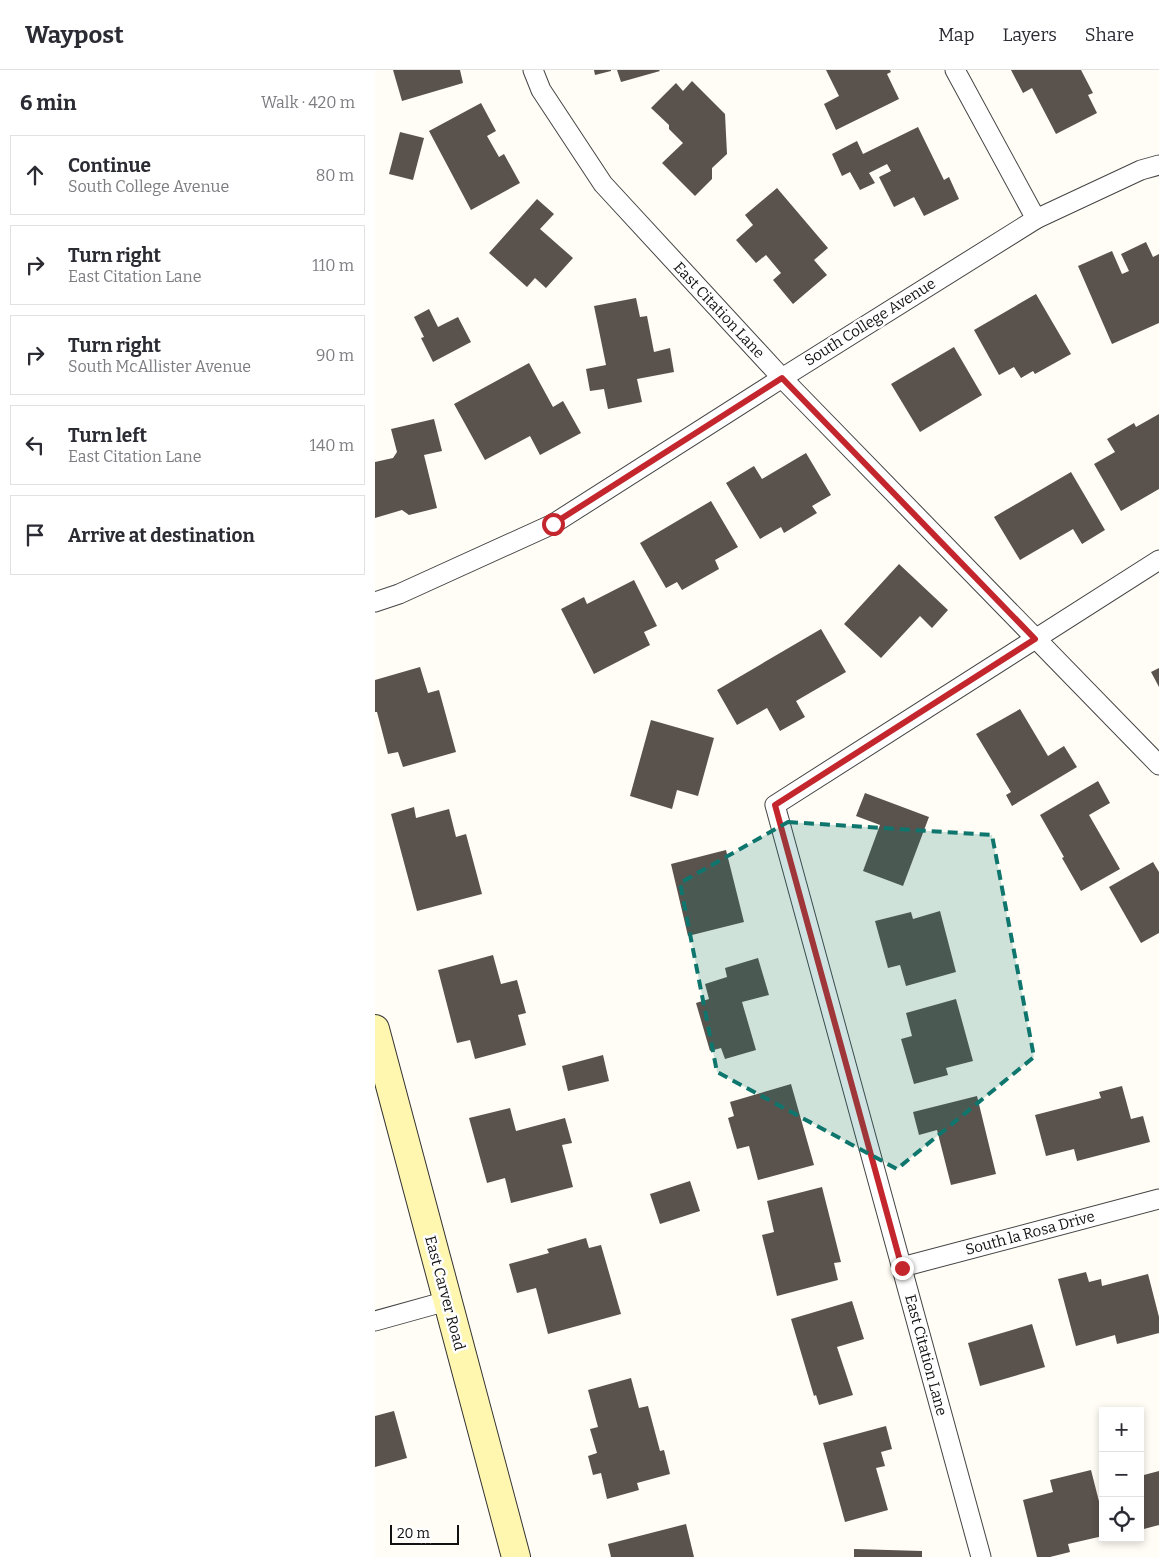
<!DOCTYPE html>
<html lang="en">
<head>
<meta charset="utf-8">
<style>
	:root { --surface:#fff; --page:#f2f2f3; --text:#2b2b33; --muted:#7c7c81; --line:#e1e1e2 }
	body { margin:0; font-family:Bitter,serif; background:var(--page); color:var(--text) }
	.controls { position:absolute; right:15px; bottom:15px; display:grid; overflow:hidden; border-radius:0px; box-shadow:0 2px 8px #0003 }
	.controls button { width:45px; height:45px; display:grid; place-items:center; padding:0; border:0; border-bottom:1px solid var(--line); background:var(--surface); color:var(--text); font:25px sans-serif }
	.scale { position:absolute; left:15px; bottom:12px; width:69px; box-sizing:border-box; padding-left:5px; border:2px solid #111; border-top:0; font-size:14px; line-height:18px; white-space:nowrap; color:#111; -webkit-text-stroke:4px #fff; paint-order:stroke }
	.stop { position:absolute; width:15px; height:15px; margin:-11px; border:4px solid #c4262e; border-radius:50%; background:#fff }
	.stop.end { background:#c4262e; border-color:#fff; box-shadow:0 1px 5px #0008 }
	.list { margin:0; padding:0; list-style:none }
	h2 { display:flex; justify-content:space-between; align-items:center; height:65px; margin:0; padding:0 20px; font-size:21px }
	h2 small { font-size:16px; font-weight:400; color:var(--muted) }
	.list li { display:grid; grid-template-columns:32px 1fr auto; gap:15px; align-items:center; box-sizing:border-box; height:80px; margin:0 10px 10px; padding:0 10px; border:1px solid var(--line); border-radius:0px }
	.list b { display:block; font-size:19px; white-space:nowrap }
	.list p { margin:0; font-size:16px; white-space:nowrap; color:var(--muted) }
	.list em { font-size:16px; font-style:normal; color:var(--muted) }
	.icon { flex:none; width:28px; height:28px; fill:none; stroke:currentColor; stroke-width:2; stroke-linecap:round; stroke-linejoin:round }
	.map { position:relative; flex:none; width:784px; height:1487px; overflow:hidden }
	header { display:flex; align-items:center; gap:30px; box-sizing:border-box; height:70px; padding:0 25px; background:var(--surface); border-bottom:1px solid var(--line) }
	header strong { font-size:24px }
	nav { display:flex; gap:28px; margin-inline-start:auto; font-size:18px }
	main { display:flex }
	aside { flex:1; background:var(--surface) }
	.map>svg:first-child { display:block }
</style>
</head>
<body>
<header>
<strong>Waypost</strong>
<nav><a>Map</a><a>Layers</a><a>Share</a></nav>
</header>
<main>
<aside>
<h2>6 min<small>Walk · 420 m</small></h2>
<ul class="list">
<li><svg class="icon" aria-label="ahead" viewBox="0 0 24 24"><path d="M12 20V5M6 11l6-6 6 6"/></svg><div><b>Continue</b><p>South College Avenue</p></div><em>80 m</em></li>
<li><svg class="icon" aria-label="right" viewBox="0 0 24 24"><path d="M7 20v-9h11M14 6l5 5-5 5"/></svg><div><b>Turn right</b><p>East Citation Lane</p></div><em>110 m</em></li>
<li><svg class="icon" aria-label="right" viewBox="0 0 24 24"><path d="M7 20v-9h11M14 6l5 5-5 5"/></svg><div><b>Turn right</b><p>South McAllister Avenue</p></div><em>90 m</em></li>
<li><svg class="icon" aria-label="left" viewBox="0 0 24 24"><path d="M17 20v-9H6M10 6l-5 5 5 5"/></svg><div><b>Turn left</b><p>East Citation Lane</p></div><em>140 m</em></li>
<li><svg class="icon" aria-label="arrive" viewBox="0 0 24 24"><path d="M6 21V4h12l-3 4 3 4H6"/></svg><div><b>Arrive at destination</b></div></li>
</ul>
</aside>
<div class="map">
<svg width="784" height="1487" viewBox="0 0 784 1487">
	<rect width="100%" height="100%" fill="#fffdf5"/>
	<g fill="#5a524d">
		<path d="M18 0H85L88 13 27 31Z"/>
		<path d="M219 0H236V1L220 5Z"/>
		<path d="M242 0H284L285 1 246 12Z"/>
		<path d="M451 0H515L516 2 512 4 524 29 461 60 449 34 464 26Z"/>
		<path d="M636 0H706L718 23 713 25 722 43 681 64 657 18 648 23Z"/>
		<path d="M317 11 350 44 352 84 337 98V109L320 126 287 93 308 73 294 59V55L276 38 301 13 308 21Z"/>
		<path d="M106 33 121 61 112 66 124 87 129 84 145 113 96 140 54 61Z"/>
		<path d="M543 57 569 110 574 107 584 129 549 146 539 127 519 137 504 107 516 101 512 94 494 103 500 113 485 120 475 102 467 106 457 84 482 71 488 84Z"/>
		<path d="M25 62 49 68 38 110 14 104Z"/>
		<path d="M402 118 453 178 439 190 452 205 418 234 398 210 406 203 391 185 381 193 361 170 378 155 370 145Z"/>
		<path d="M162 129 179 144 165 159 198 188 171 218 160 208 152 217 114 183Z"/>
		<path d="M771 172 778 187 784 184V253L737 274 703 196 737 181 747 204 754 201 746 184Z"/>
		<path d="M661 224 696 284 660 304 658 301 646 308 639 297 624 305 599 260Z"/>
		<path d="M261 228 265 247 272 246 279 282 295 278 299 302 262 309 267 332 233 339 229 319 215 321 211 299 231 295 219 236Z"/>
		<path d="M54 239 63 257 83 247 96 272 58 292 46 268 49 267 39 247Z"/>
		<path d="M579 277 607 325 545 362 516 314Z"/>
		<path d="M154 293 178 337 188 331 206 363 165 385 155 366 110 390 79 334Z"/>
		<path d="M784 344V419L746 441 719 394 740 382 732 369 759 353 761 357Z"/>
		<path d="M59 349 67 381 49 385 62 438 34 445 27 440 0 448V392L18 388 22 382 16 359Z"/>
		<path d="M431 383 456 425 437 436 442 443 409 463 406 457 385 469 351 413 379 396 387 409Z"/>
		<path d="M696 402 730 460 707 474 698 459 645 490 619 447Z"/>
		<path d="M336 431 363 477 340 490 344 499 307 520 302 512 291 518 265 473Z"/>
		<path d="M524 494 573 540 557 558 545 546 506 588 469 554Z"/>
		<path d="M259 510 282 556 269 562 275 575 219 604 186 539 209 527 212 534Z"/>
		<path d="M446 559 471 602 421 631 430 647 405 661 392 638 362 655 342 620Z"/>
		<path d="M45 597 53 623 64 620 81 682 28 697 23 682 13 684 2 642H0V610Z"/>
		<path d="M784 598V617L776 602Z"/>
		<path d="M645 639 673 686 689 676 702 697 637 736 631 725 636 722 601 664Z"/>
		<path d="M276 650 339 668 323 726 302 720 297 739 255 726Z"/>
		<path d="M723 711 735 733 714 745 745 799 706 821 687 788 689 787 665 745Z"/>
		<path d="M490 723 554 747 528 816 488 801 505 755 481 746Z"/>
		<path d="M39 737 41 748 74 739 81 767 91 764 107 824 42 841 16 744Z"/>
		<path d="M351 780 369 852 313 866 296 794Z"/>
		<path d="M778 792 784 802V863L766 873 734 817Z"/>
		<path d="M565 841 581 902 531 916 525 895 513 898 500 851 536 842 538 849Z"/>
		<path d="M118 885 126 914 142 910 151 943 143 945 151 975 100 989 95 970 82 973 63 900Z"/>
		<path d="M383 888 394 925 367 932 381 980 350 989 346 978 335 981 321 933 334 929 330 914 352 907 350 898Z"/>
		<path d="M581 929 598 991 571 998 573 1005 539 1014 526 969 537 966 531 943Z"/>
		<path d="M228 985 234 1011 193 1021 187 996Z"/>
		<path d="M416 1014 439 1095 383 1110 374 1076 362 1079 353 1048 359 1046 355 1032Z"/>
		<path d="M747 1016 756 1049 768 1046 775 1072 702 1091 699 1079 671 1086 660 1045 726 1028 724 1022Z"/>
		<path d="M602 1026 621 1104 576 1115 562 1060 544 1065 538 1042Z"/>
		<path d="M135 1038 141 1061 190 1048 197 1073 187 1075 198 1117 136 1133 130 1108 112 1113 94 1048Z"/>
		<path d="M315 1111 325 1141 285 1154 275 1124Z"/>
		<path d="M447 1117 466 1192 459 1193 463 1210 402 1226 387 1165 399 1162 392 1131Z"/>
		<path d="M211 1168 214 1178 226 1175 246 1244 173 1264 161 1218 142 1223 134 1194 174 1183 172 1179Z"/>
		<path d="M711 1202 714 1212 726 1209 727 1216 773 1204 784 1247V1263L742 1274 740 1265 701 1276 683 1209Z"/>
		<path d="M477 1231 489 1269 462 1277 478 1325 444 1335 441 1325 439 1326 416 1249Z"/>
		<path d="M657 1254 670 1297 605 1316 593 1273Z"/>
		<path d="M256 1308 264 1338 273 1336 285 1381 289 1380 295 1404 262 1413 264 1420 232 1429 226 1403 218 1405 213 1386 222 1383 215 1359 223 1357 213 1320Z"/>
		<path d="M19 1341 32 1388 0 1397V1346Z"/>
		<path d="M511 1356 517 1379 506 1382 510 1396 501 1398 513 1440 470 1452 448 1373Z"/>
		<path d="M716 1400 728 1447V1466L693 1474 695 1482 675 1487H662L648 1430 678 1422 675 1410Z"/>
		<path d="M784 1401V1455L765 1460V1406Z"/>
		<path d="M311 1454 319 1487H236L233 1474Z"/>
		<path d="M479 1479 547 1481V1487H479Z"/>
	</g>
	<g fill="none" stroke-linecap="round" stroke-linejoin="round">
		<g stroke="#444" stroke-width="21">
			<g id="street">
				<path d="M158 0 166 20 228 114 407 308 784 695"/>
				<path d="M580 0 661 149"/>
				<path d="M0 532 24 524 178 454 407 308 661 149 766 100 784 95"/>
				<path d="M527 1197 784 1129"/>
				<path d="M0 1251 72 1231"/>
				<path d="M606 1487 400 735 784 490"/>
			</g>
		</g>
		<g stroke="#333" stroke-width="30">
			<path id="secondary" d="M0 959 141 1487"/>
		</g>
		<use href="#street" stroke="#fff" stroke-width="19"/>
		<use href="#secondary" stroke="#fff6b0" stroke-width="28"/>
	</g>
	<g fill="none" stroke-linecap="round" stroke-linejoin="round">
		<path stroke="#c4262e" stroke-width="6" d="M178 454 407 308 660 569 400 735 527 1198"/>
	</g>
	<path fill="#0f766e" fill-opacity="0.2" stroke="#0f766e" stroke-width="4" stroke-dasharray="10 6" stroke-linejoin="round" d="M413 752 617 765 659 987 522 1099 342 1002 305 813Z"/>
	<g text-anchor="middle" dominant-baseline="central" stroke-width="5" stroke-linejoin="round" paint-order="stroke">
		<g font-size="15" fill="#111" stroke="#fff">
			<text transform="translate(344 240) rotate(47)">East Citation Lane</text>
			<text transform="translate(495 252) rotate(-32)">South College Avenue</text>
			<text transform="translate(655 1163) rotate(-15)">South la Rosa Drive</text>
			<text transform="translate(70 1223) rotate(75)">East Carver Road</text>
			<text transform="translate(551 1285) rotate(75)">East Citation Lane</text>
		</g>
	</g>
</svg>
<div class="controls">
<button>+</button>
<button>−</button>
<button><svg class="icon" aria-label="locate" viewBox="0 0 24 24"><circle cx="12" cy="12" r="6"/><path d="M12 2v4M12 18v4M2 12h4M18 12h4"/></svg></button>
</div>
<div class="scale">20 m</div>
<div class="stop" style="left:178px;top:454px"></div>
<div class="stop end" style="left:527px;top:1198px"></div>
</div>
</main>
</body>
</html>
